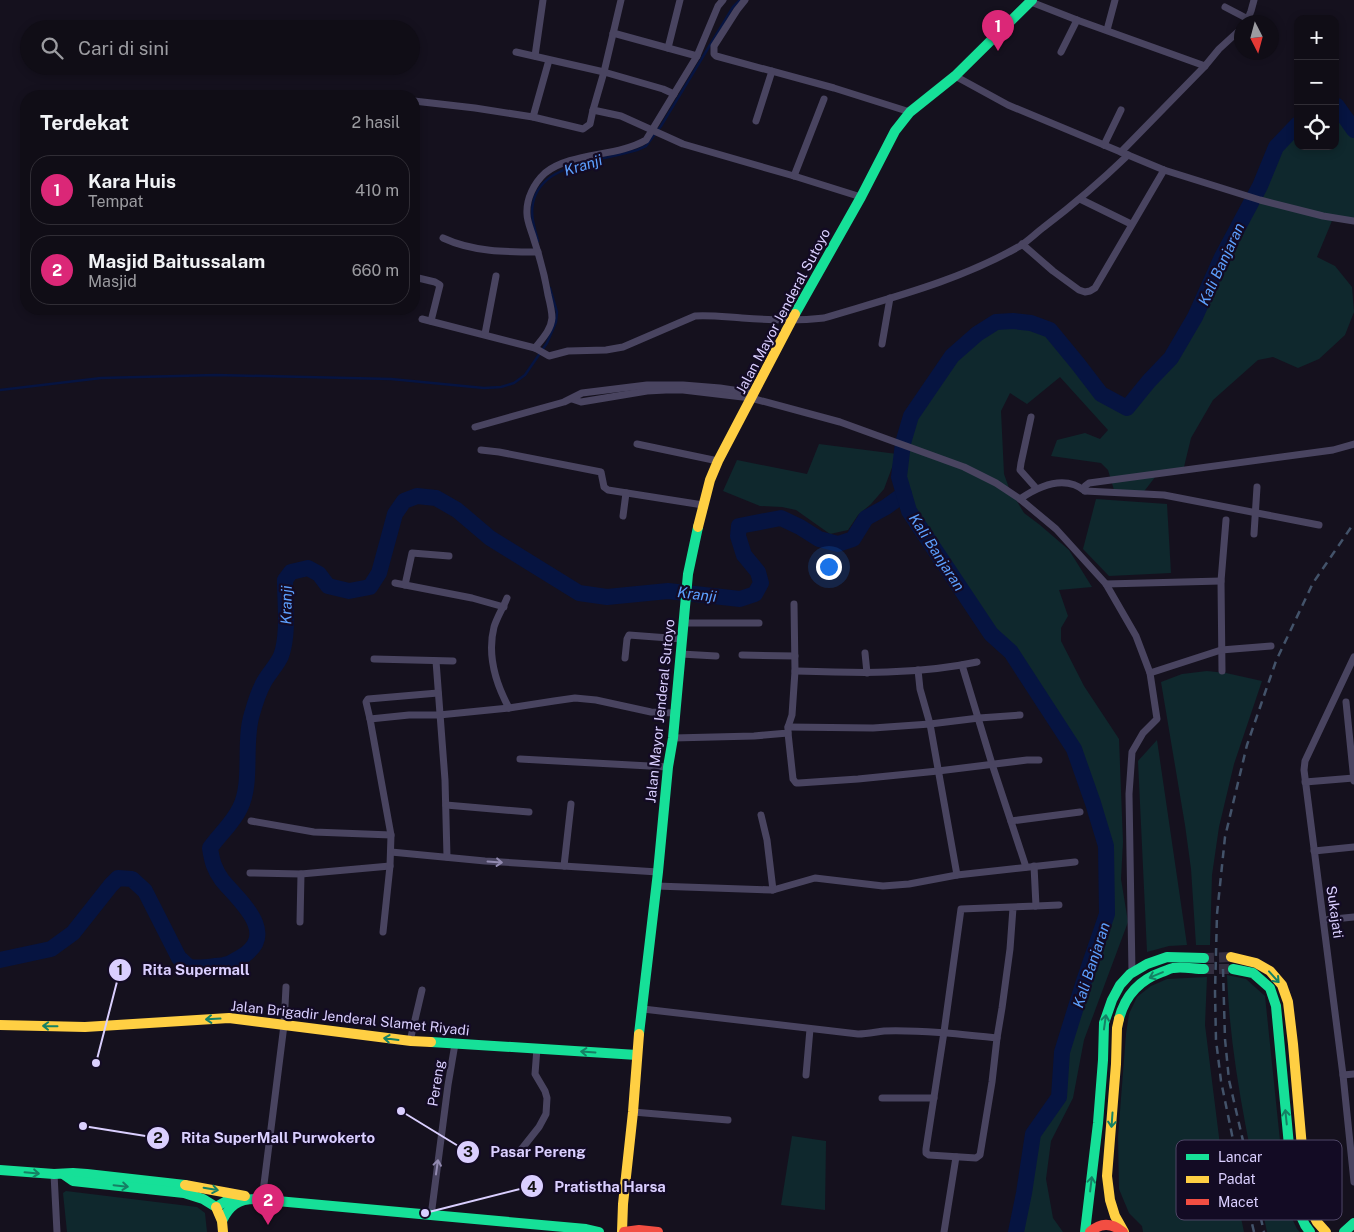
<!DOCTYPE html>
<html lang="id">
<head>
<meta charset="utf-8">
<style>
	:root { --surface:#100d16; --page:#19161f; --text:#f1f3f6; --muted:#9c9ca1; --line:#302d35; --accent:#db2777 }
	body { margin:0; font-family:"Public Sans",sans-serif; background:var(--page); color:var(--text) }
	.controls { position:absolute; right:15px; top:15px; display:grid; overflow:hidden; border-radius:10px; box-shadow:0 2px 8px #0003 }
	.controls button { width:45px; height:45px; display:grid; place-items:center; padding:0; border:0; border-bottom:1px solid var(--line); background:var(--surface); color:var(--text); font:25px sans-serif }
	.compass { position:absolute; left:1234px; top:15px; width:45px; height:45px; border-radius:50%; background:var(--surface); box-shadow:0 2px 8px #0003; rotate:174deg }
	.you { position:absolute; left:828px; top:566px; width:18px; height:18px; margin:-12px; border:4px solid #fff; border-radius:50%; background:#1a73e8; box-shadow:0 0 0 8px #1a73e833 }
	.badge { display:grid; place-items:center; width:32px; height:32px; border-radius:50%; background:var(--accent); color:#fff; font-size:16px; font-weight:700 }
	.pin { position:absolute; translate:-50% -41px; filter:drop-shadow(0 1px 2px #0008) }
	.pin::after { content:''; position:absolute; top:26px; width:18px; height:15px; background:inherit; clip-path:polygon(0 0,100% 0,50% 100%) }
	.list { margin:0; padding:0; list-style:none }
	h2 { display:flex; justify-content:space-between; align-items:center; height:65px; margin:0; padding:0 20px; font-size:21px }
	h2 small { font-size:16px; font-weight:400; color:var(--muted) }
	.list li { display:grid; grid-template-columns:32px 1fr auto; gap:15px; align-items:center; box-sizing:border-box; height:70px; margin:0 10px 10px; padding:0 10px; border:1px solid var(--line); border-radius:20px }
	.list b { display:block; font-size:19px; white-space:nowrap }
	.list p { margin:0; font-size:16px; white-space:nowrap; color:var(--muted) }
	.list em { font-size:16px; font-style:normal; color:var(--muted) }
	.icon { flex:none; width:28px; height:28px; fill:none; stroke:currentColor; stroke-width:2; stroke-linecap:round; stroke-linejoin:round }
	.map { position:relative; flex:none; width:1354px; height:1232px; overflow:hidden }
	.search { position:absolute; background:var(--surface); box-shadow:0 2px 8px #0003; left:20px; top:20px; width:400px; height:55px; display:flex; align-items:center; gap:12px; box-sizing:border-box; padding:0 18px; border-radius:28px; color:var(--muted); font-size:19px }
	.panel { position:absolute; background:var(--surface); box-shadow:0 2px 8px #0003; left:20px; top:90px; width:400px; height:225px; border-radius:20px }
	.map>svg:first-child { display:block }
</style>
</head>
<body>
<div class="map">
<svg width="1354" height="1232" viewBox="0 0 1354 1232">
	<rect width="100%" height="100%" fill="#15111e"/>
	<g fill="#0f282d">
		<path d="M1335 106H1337L1354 130V218L1334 216 1317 257 1335 266 1352 287 1354 312 1345 335 1319 359 1298 368 1273 357 1258 360 1213 400 1191 438 1183 471 1159 472 1142 494 1114 490 1108 470 1101 463 1051 456 1057 440 1085 433 1100 439 1108 430 1060 377 1027 404 1010 393 1001 411 1004 474 1009 488 1024 513 1040 525 1069 550 1092 587 1059 590 1068 616 1061 628V641L1084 686 1119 739 1123 842 1121 879 1128 922 1084 1040 1073 1098 1051 1141 1046 1179 1053 1218 1063 1232H1016L1024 1193 1033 1134 1059 1096 1062 1052 1084 981 1107 914 1106 846 1093 803 1074 749 1011 652 991 634 909 511 899 477 903 443 911 416 952 356 977 334 996 322 1013 321 1031 323 1050 330 1078 364 1101 394 1127 408 1149 381 1171 358 1195 317 1221 257 1260 186 1276 147 1298 124V146H1335Z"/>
		<path d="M819 444 897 454 884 489 871 504 858 515 848 530 830 534 796 510 782 507 760 506 723 491 737 460 807 474Z"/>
		<path d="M1096 499 1167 504 1171 573 1109 576 1083 549Z"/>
		<path d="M1207 671 1226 673 1262 681 1234 764 1219 827 1212 875 1210 945H1196L1191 869 1185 825 1161 682 1182 674Z"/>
		<path d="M1157 740 1187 945 1169 946 1147 952 1138 761Z"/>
		<path d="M1227 975 1246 979 1265 996 1287 1208 1297 1229 1300 1232H1267C1250 1147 1230 1062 1227 975Z"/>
		<path d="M1207 977 1205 1025 1221 1153 1234 1201C1240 1210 1242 1222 1244 1232H1143L1142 1226 1129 1213 1119 1189 1118 1137 1126 1034 1129 1014 1137 997 1151 986 1167 979Z"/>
		<path d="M792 1136 826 1141 825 1210 781 1205Z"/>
		<path d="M66 1191 197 1207 205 1213 207 1232H67L63 1193Z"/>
	</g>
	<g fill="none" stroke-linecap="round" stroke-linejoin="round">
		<g stroke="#061441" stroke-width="2.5">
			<path d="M538 241C535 229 530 216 533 203 539 174 570 167 595 160 609 157 623 154 637 150L646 146 661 126 733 7 740 0"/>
			<path d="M0 390 101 378 216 375 391 379 484 388 501 387 514 383 525 375 547 343 556 322 557 312 550 288"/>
		</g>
		<g stroke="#061441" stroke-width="16">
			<path d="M1335 106H1337L1354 130"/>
			<path d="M0 960 51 949 73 933 111 885 118 878 132 879 145 891 179 958C182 960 185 964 188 966 195 969 207 967 215 966 229 965 231 963 243 956 279 932 238 900 222 880 214 869 212 861 210 848 220 834 233 823 240 808 253 783 243 742 252 714 255 703 259 691 264 682 269 673 277 665 281 656 289 635 285 602 285 580L291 572 308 568 319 574 328 586 349 591 370 587 379 573 395 514 404 501 417 496 436 498 457 510 490 538 579 593 607 597 668 591 740 599 755 594 761 583 758 572 744 555 738 536 739 526 781 518 800 527 819 539 838 544 853 539 866 518 886 507 904 494"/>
			<path d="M1016 1232 1024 1193 1033 1134 1059 1097 1062 1052 1084 981 1107 914 1106 846 1093 803 1074 749 1011 652 991 634 909 511 899 477 903 443 911 416 952 356 977 334 996 322 1013 321 1031 323 1050 330 1078 364 1101 394 1127 408 1149 381 1171 358 1195 317 1222 257 1260 186 1276 147 1298 124"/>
		</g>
		<g stroke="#332e40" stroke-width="10" stroke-dasharray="10 5" stroke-linecap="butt">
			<path d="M1204 958 1231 957"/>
			<path d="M1204 969H1233"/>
		</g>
		<g stroke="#494460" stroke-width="7">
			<path d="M745 0 737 10 714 46V54L716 56 834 88 910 112"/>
			<path d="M1031 2 1077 20 1205 66"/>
			<path d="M1225 7 1248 19"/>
			<path d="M1247 21 1251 11 1254 0"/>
			<path d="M1107 30 1115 0"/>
			<path d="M613 33 697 56"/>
			<path d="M668 48 680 0"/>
			<path d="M516 52 604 72 663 89 674 94"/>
			<path d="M1061 52 1077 20"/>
			<path d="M535 56 543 0"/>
			<path d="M955 76 1008 105 1164 170 1260 200 1323 216 1354 221"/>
			<path d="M414 101 475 108 533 117 583 129 590 124 593 110 621 116 683 144 794 176 861 197"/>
			<path d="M593 110 604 72 621 0"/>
			<path d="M533 117 549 60"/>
			<path d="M756 121 772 71"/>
			<path d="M1104 145 1121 110"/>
			<path d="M1121 152 1205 66 1219 49 1242 28"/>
			<path d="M794 176 824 99"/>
			<path d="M1080 199 1131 224"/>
			<path d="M443 238C473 252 506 252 538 252"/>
			<path d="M1022 244 1053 271 1079 290 1085 292 1090 291 1095 288 1164 170"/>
			<path d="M414 277 435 282 440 285 431 321"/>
			<path d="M422 319 535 348 549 356 568 351 606 350 623 347 695 316C711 315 726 317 742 318 768 320 798 321 824 318 890 298 959 281 1020 246 1028 241 1036 233 1044 227 1073 205 1101 181 1128 155"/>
			<path d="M485 334 496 276"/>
			<path d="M882 344 890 298"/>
			<path d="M535 348C542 339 551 330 552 318 552 311 550 303 548 295 545 277 540 258 534 240 532 232 527 222 527 214 526 199 534 183 545 173 571 152 617 157 646 140L697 56 718 6 723 0"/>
			<path d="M572 399 581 402 647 391 666 390H683L751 398 840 422 964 467 996 483 1020 499 1056 529 1106 584 1136 636 1150 673 1157 719 1143 733 1132 752 1129 794 1132 973"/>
			<path d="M1031 417 1021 463 1020 470 1036 488"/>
			<path d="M475 427 564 402 582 393 647 385H683L720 388 753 393"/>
			<path d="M637 444 718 461"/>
			<path d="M481 450 499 452 601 472 604 487 608 490 703 505"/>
			<path d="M1085 491V486L1089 483 1333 450 1354 444"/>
			<path d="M1020 499C1039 486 1064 474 1085 491L1164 495 1319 525"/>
			<path d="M623 516 626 493"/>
			<path d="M1254 534 1257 487"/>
			<path d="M395 583 472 598 504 607"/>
			<path d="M1106 584 1221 581"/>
			<path d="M405 585 412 553 449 556"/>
			<path d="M507 598C503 608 497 617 494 627 487 655 496 684 509 708"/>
			<path d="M684 623H759"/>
			<path d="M865 653 867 673"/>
			<path d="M681 654 716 656"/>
			<path d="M742 655 795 656"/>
			<path d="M1354 657 1305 761 1304 770 1343 1075 1354 1182"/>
			<path d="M625 658 627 639 629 635 682 639"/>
			<path d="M374 659 453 661"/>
			<path d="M436 661 445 780 447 857"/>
			<path d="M962 665 992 764 1026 867"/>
			<path d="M918 670 920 689 930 724 957 875"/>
			<path d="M795 671C857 673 916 675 977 662"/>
			<path d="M1222 671 1221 581 1226 520"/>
			<path d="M1150 673 1221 650 1271 646"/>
			<path d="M1346 702 1354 781"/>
			<path d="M370 719 366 702 368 699 438 693"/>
			<path d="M788 727 873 728 930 724 979 718 1020 715"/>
			<path d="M788 733 793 779 796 783H799L858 779 938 771 1027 760H1039"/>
			<path d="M673 738 754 736 788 733V727L792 715 795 671 794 604"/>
			<path d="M520 759 668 767"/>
			<path d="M1305 782 1354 778"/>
			<path d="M446 805 529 812"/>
			<path d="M761 815 767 840 773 890"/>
			<path d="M251 821 314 832 391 835"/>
			<path d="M1011 821 1080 812"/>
			<path d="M1314 851 1354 847"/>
			<path d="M391 852 485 861 658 872"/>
			<path d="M564 866 571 804"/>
			<path d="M250 873 301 874 390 866"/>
			<path d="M656 886 773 890 815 878 883 886 909 884 957 875 1075 862"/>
			<path d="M1036 906 1059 905"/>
			<path d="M1013 908 1010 949 1002 1008 997 1038 992 1082 980 1155 976 1158 929 1155 926 1153V1149L944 1032 961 909 1036 906 1034 866"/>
			<path d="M1324 920 1354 917"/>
			<path d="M300 922 301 874"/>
			<path d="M383 932 390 866 391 835 370 719 409 715H439L509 708 554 701 575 698 596 700 651 712 675 713"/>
			<path d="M643 1009 858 1034C868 1034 875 1032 884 1031 922 1030 959 1034 997 1038"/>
			<path d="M410 1041 422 990"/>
			<path d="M806 1075 810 1029"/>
			<path d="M1343 1075 1354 1074"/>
			<path d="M882 1098H934"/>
			<path d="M633 1112 728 1120"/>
			<path d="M520 1151 539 1127 546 1114 547 1098 545 1091 535 1074 537 1048"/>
			<path d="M54 1174 57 1232"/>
			<path d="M262 1200 284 1025 286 987"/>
			<path d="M431 1216 448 1085 455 1044"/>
			<path d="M944 1232 956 1157"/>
		</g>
		<g stroke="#16e098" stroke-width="10">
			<path d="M795 314 861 197 895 131 910 112 955 76 1032 0"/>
			<path d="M1233 969 1253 973 1270 988 1276 1006 1291 1167 1298 1210 1305 1225 1310 1232"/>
			<path d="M1119 1019C1125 996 1139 980 1162 972 1165 971 1169 969 1173 968 1182 966 1194 969 1204 969"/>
			<path d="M639 1034 658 872 668 767 673 738 688 574 698 527"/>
			<path d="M431 1042 637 1055"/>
			<path d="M0 1170 54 1174 73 1173 87 1174 185 1185"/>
			<path d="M63 1174 73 1181 184 1193 203 1199 216 1207 228 1200 235 1198"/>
			<path d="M222 1221C229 1206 238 1199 255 1199L586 1229 599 1232"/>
			<path d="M1085 1232 1098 1123 1103 1060 1104 1023 1112 1000 1120 985 1130 974 1147 964 1167 957 1204 958"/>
			<path d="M1344 1232 1354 1223"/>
		</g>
		<g stroke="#ffcf43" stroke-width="10">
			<path d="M698 527 710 480 718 461 795 314"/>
			<path d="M1231 957 1256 963 1270 971 1282 985 1288 1002 1293 1044 1305 1182 1310 1209 1317 1222 1326 1232"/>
			<path d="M1119 1019 1117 1028 1116 1064 1107 1176 1110 1200 1115 1216 1124 1232"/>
			<path d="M0 1025 85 1027 229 1018 411 1041 431 1042"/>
			<path d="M185 1185 245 1196"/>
			<path d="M216 1207 222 1221 223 1232"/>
			<path d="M622 1232 623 1204 633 1112 639 1034"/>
		</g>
		<g stroke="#f24e42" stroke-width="10">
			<path d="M624 1232 639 1230 658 1232"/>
			<path d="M1090 1232C1101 1222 1112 1223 1123 1232"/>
		</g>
		<g stroke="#43536a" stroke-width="2.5" stroke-dasharray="8 6" stroke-linecap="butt">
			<path d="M1223 969 1225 1039 1229 1080 1264 1232"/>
			<path d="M1254 1232 1238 1164 1221 1081 1216 1040 1215 992 1217 914 1225 837 1247 745 1276 661 1313 583 1354 523"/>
		</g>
	</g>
	<defs><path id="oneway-shaft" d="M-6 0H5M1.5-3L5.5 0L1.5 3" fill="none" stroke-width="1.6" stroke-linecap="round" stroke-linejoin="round" transform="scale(1.25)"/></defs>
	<g stroke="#928ab0">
		<use href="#oneway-shaft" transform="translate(495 862) rotate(4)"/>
		<use href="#oneway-shaft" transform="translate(437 1167) rotate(-82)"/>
	</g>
	<g stroke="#158064">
		<use href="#oneway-shaft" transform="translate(1156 975) rotate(157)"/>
		<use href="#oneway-shaft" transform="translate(1274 977) rotate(48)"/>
		<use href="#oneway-shaft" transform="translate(213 1019) rotate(177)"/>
		<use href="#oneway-shaft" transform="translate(1105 1022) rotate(-82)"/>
		<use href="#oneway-shaft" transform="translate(50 1026) rotate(-179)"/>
		<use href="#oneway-shaft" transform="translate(391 1039) rotate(-173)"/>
		<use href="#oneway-shaft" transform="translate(588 1052) rotate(-176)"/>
		<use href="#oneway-shaft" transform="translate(1286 1117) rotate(-96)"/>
		<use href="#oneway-shaft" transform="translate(1112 1120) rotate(94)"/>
		<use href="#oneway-shaft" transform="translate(32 1173) rotate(5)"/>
		<use href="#oneway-shaft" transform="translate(1091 1184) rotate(-83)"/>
		<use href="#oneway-shaft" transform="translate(121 1186) rotate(6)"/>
		<use href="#oneway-shaft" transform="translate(211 1189) rotate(10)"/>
	</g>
	<g text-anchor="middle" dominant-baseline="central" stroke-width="4.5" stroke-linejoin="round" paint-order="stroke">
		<g font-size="14" fill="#dacfff" stroke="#130b24">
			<text transform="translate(783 311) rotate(-62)">Jalan Mayor Jenderal Sutoyo</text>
			<text transform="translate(660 711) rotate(-84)">Jalan Mayor Jenderal Sutoyo</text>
			<text transform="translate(1335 912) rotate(82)">Sukajati</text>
			<text transform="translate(350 1018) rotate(6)">Jalan Brigadir Jenderal Slamet Riyadi</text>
			<text transform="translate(436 1083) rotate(-81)">Pereng</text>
		</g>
		<g font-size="15" font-style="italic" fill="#5da0ff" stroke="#130b24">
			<text transform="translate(583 165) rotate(-17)">Kranji</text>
			<text transform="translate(1221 264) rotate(-65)">Kali Banjaran</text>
			<text transform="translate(937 552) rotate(57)">Kali Banjaran</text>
			<text transform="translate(697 594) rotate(7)">Kranji</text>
			<text transform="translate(286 605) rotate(-89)">Kranji</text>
			<text transform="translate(1091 965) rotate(-72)">Kali Banjaran</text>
		</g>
	</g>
	<rect x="1176" y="1140" width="166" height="80" rx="8" fill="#130b24" stroke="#4f4666" stroke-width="1"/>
	<rect x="1186" y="1154" width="23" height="6" fill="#16e098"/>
	<rect x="1186" y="1176" width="23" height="7" fill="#ffcf43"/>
	<rect x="1186" y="1199" width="23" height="6" fill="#f24e42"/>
	<g font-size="14" fill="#dacfff">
		<text x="1218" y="1162">Lancar</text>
		<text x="1218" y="1184">Padat</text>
		<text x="1218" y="1207">Macet</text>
	</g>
	<path fill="none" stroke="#dacfff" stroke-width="2" d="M96 1063L120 970M83 1126L158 1138M401 1111L468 1152M425 1213L532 1186"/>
	<g fill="#dacfff" stroke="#130b24" stroke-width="2">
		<circle cx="96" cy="1063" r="5"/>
		<circle cx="83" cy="1126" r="5"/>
		<circle cx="401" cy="1111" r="5"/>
		<circle cx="425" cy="1213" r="5"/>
		<circle cx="120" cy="970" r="12"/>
		<circle cx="158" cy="1138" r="12"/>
		<circle cx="468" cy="1152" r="12"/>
		<circle cx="532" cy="1186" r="12"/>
	</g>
	<g font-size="15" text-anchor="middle" font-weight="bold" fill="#111">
		<text x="120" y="975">1</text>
		<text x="158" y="1143">2</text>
		<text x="468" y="1157">3</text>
		<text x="532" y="1192">4</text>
	</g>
	<g font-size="15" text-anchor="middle" font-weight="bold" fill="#dacfff" stroke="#130b24" stroke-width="4.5" stroke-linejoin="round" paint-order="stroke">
		<text x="196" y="975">Rita Supermall</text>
		<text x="278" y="1143">Rita SuperMall Purwokerto</text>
		<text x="538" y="1157">Pasar Pereng</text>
		<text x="610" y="1192">Pratistha Harsa</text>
	</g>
</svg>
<div class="controls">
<button>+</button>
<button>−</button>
<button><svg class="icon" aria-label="locate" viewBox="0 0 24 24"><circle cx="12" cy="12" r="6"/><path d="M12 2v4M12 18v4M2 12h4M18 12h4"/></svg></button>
</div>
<svg class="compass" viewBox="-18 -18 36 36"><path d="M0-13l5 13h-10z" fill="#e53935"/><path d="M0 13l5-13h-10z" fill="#9c9ca1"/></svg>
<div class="you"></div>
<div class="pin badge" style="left:998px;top:51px">1</div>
<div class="pin badge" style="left:268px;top:1225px">2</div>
<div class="search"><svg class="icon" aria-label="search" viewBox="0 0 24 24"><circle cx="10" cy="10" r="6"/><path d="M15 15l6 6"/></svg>Cari di sini</div>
<section class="panel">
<h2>Terdekat<small>2 hasil</small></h2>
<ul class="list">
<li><span class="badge">1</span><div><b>Kara Huis</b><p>Tempat</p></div><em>410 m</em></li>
<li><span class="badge">2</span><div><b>Masjid Baitussalam</b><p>Masjid</p></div><em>660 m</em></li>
</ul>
</section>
</div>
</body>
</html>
